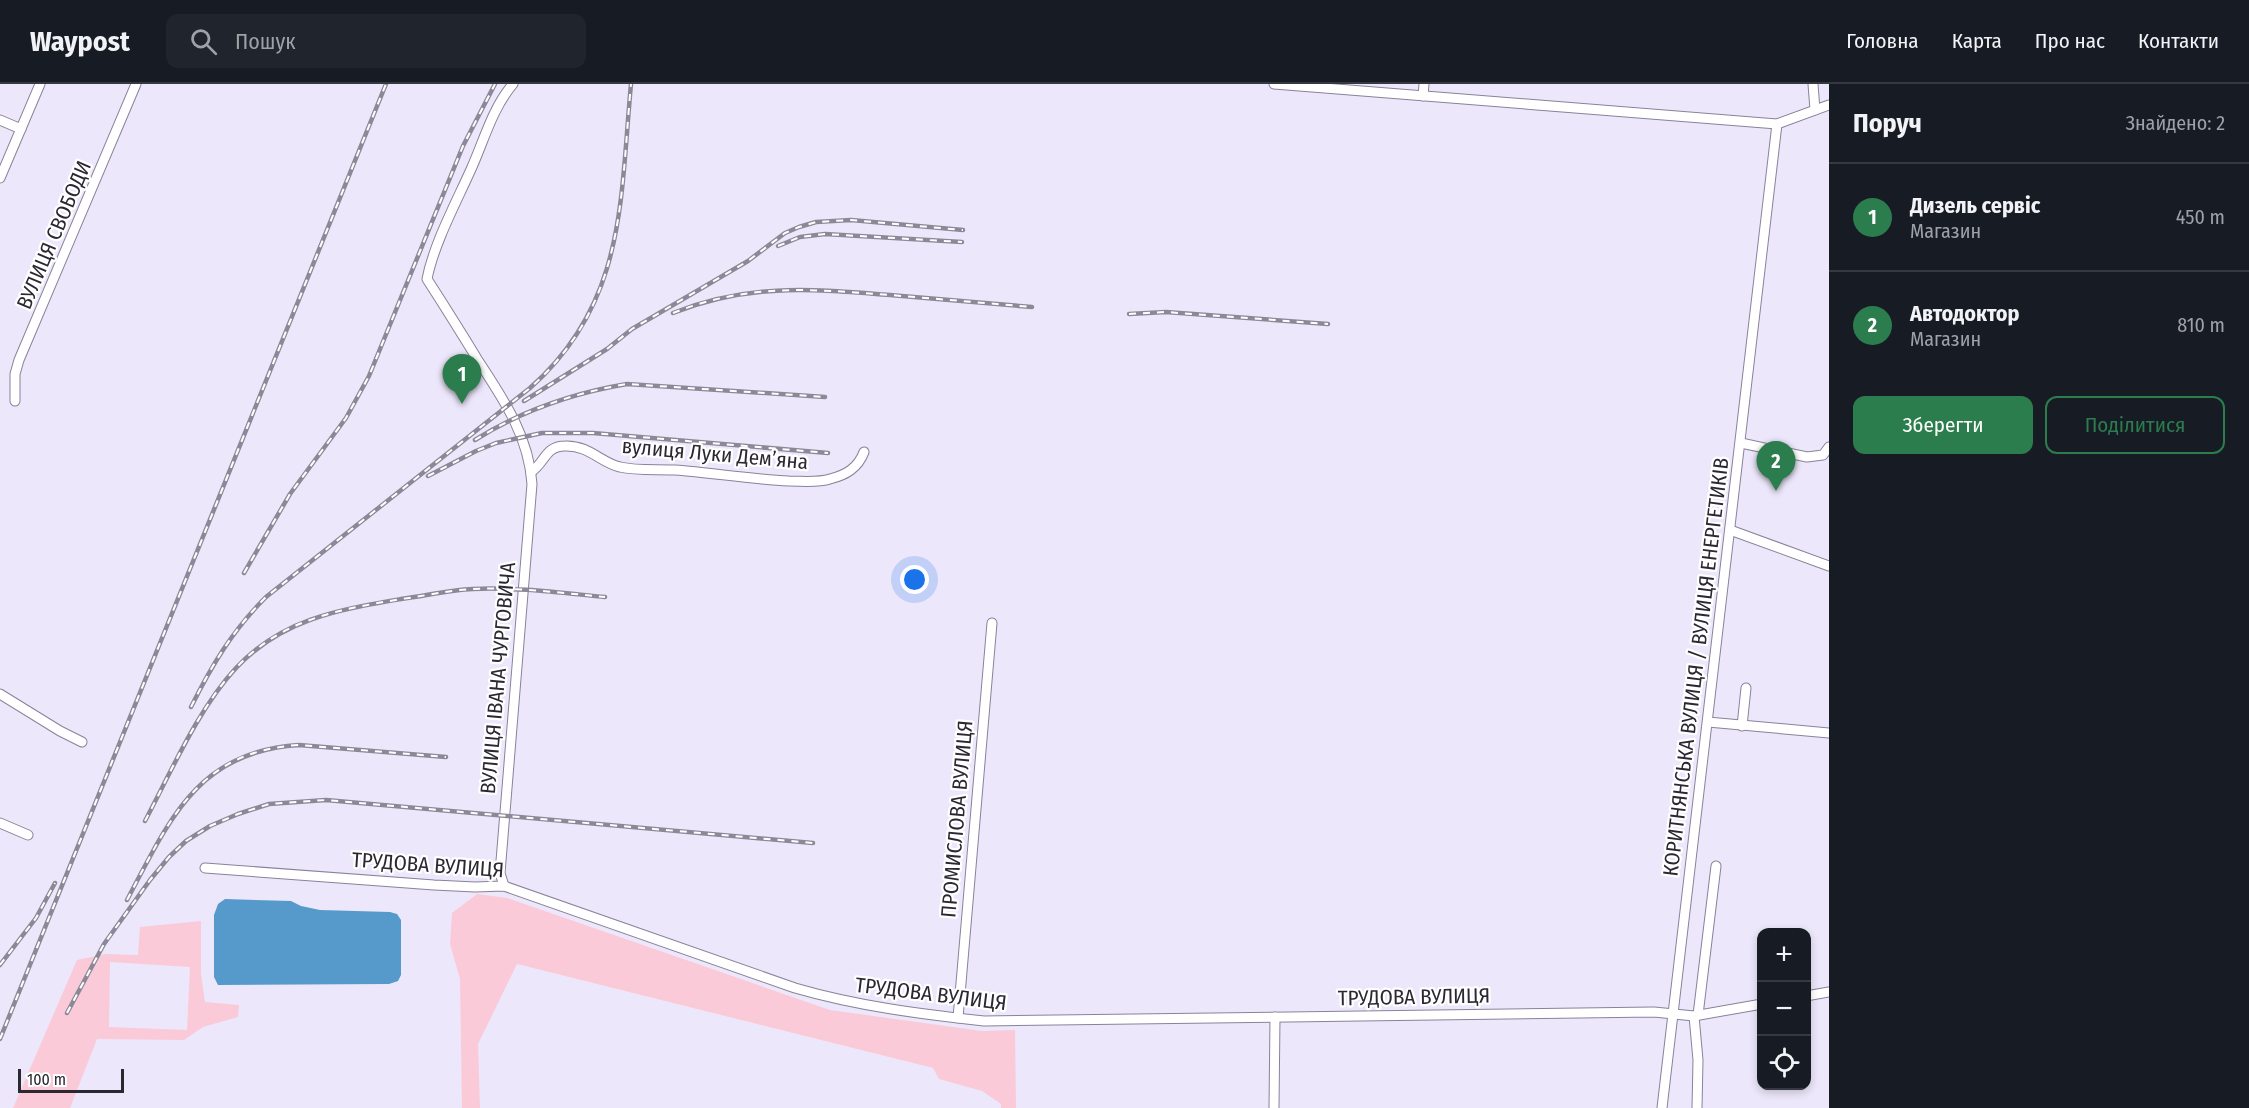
<!DOCTYPE html>
<html lang="uk">
<head>
<meta charset="utf-8">
<style>
	:root { --surface:#171b24; --page:#20242c; --text:#f1f3f6; --muted:#9ea1a6; --line:#363941; --accent:#2c7d4e }
	body { margin:0; font-family:"Fira Sans Condensed",sans-serif; background:var(--page); color:var(--text) }
	.controls { position:absolute; right:18px; bottom:18px; display:grid; overflow:hidden; border-radius:12px; box-shadow:0 3px 9px #0003 }
	.controls button { width:54px; height:54px; display:grid; place-items:center; padding:0; border:0; border-bottom:2px solid var(--line); background:var(--surface); color:var(--text); font:30px sans-serif }
	.scale { position:absolute; left:18px; bottom:15px; width:106px; box-sizing:border-box; padding-left:6px; border:3px solid #2b2832; border-top:0; font-size:16px; line-height:21px; white-space:nowrap; color:#2b2832; -webkit-text-stroke:4px #fff; paint-order:stroke }
	.you { position:absolute; left:915px; top:496px; width:21px; height:21px; margin:-15px; border:4px solid #fff; border-radius:50%; background:#1a73e8; box-shadow:0 0 0 9px #1a73e833 }
	.badge { display:grid; place-items:center; width:39px; height:39px; border-radius:50%; background:var(--accent); color:#fff; font-size:20px; font-weight:700 }
	.pin { position:absolute; translate:-50% -50px; filter:drop-shadow(0 2px 3px #0008) }
	.pin::after { content:''; position:absolute; top:32px; width:21px; height:18px; background:inherit; clip-path:polygon(0 0,100% 0,50% 100%) }
	.list { margin:0; padding:0; list-style:none }
	h2 { display:flex; justify-content:space-between; align-items:center; height:78px; margin:0; padding:0 24px; font-size:26px }
	h2 small { font-size:20px; font-weight:400; color:var(--muted) }
	.list li { display:grid; grid-template-columns:39px 1fr auto; gap:18px; align-items:center; box-sizing:border-box; height:108px; padding:0 24px; border-top:2px solid var(--line) }
	.list b { display:block; font-size:22px; white-space:nowrap }
	.list p { margin:0; font-size:20px; white-space:nowrap; color:var(--muted) }
	.list em { font-size:20px; font-style:normal; color:var(--muted) }
	.actions { display:flex; gap:12px; padding:18px 24px }
	.actions a { flex:1; padding:14px 0; border:2px solid var(--accent); border-radius:12px; text-align:center; font-size:21px; color:var(--accent) }
	.actions .main { background:var(--accent); color:#fff }
	.icon { flex:none; width:33px; height:33px; fill:none; stroke:currentColor; stroke-width:2; stroke-linecap:round; stroke-linejoin:round }
	.map { position:relative; flex:none; width:1829px; height:1024px; overflow:hidden }
	header { display:flex; align-items:center; gap:36px; box-sizing:border-box; height:84px; padding:0 30px; background:var(--surface); border-bottom:2px solid var(--line) }
	header strong { font-size:28px }
	nav { display:flex; gap:33px; margin-inline-start:auto; font-size:21px }
	.search { width:420px; height:54px; background:var(--page); display:flex; align-items:center; gap:15px; box-sizing:border-box; padding:0 21px; border-radius:12px; color:var(--muted); font-size:22px }
	main { display:flex }
	aside { flex:1; background:var(--surface) }
	.map>svg:first-child { display:block }
</style>
</head>
<body>
<header>
<strong>Waypost</strong>
<div class="search"><svg class="icon" aria-label="search" viewBox="0 0 24 24"><circle cx="10" cy="10" r="6"/><path d="M15 15l6 6"/></svg>Пошук</div>
<nav><a>Головна</a><a>Карта</a><a>Про нас</a><a>Контакти</a></nav>
</header>
<main>
<div class="map">
<svg width="1829" height="1024" viewBox="0 0 1829 1024">
	<rect width="100%" height="100%" fill="#ede7fb"/>
	<g fill="#facad9" fill-rule="evenodd">
		<path d="M477 810 507 814 830 926 982 947 1015 946 1016 1024H1001V1020L982 1007 939 995 933 984 517 880 478 960 480 1024H462L460 895 450 860 452 829Z"/>
		<path d="M201 837V890L205 918 239 921 238 933 203 943 184 956 97 955 70 1024H13L77 876 106 870 138 871 140 843ZM110 878 190 883 187 946 109 943Z"/>
	</g>
	<path fill="#559acb" d="M225 815 291 817 301 822 320 826 390 828 397 830 401 836V891L398 897 389 900 218 901 214 893V831L218 820Z"/>
	<g fill="none" stroke-linecap="round" stroke-linejoin="round">
		<g stroke="#898299" stroke-width="11">
			<g id="minor">
				<path d="M1274 0 1777 40 1829 21"/>
				<path d="M1813 0 1815 26"/>
				<path d="M1423 12 1424 0"/>
				<path d="M0 36 21 45"/>
				<path d="M0 94 40 0"/>
				<path d="M15 317V290L19 276 136 0"/>
				<path d="M1741 359 1807 373 1823 371 1829 363"/>
				<path d="M531 388C545 379 545 362 565 362 589 361 601 379 620 383 637 387 657 385 675 386 713 389 750 395 789 397 802 397 817 399 830 395 846 391 858 384 864 368"/>
				<path d="M1730 446 1829 482"/>
				<path d="M0 610 60 647 82 658"/>
				<path d="M1708 638 1829 649"/>
				<path d="M1742 642 1746 604"/>
				<path d="M0 739 28 751"/>
				<path d="M205 784 434 801 475 803 504 802 795 904C857 922 920 930 984 937L1654 928 1694 932 1762 920"/>
				<path d="M504 802 500 789 532 400C529 353 504 316 479 278 462 250 445 223 427 195 434 159 457 117 472 83 484 56 493 23 513 0"/>
				<path d="M1806 912 1829 908"/>
				<path d="M1698 931 1716 782"/>
				<path d="M1694 932 1698 976 1697 1024"/>
				<path d="M958 934 992 539"/>
				<path d="M1274 1024 1275 933"/>
				<path d="M1662 1024 1777 40"/>
			</g>
		</g>
		<use href="#minor" stroke="#fff" stroke-width="9"/>
		<g stroke="#8c8897" stroke-width="4.5">
			<g id="rail">
				<path d="M778 162 800 153 825 150 962 158"/>
				<path d="M673 229C749 199 811 205 890 211 938 215 985 219 1032 223"/>
				<path d="M1129 230 1166 228 1328 240"/>
				<path d="M524 317 607 265 632 245 748 177 785 149 799 143 816 138 851 136 963 146"/>
				<path d="M475 356C521 327 573 309 627 300L825 313"/>
				<path d="M428 392 476 367 496 359 542 349H593L828 369"/>
				<path d="M244 489 290 410 346 334 369 292 463 62 495 0"/>
				<path d="M191 623C212 581 232 547 266 513L530 304C626 219 620 117 631 0"/>
				<path d="M145 737C171 688 198 625 236 584 282 535 337 526 401 515 425 512 449 506 473 505 517 503 562 509 605 513"/>
				<path d="M127 816C169 737 197 667 299 661L446 673"/>
				<path d="M0 881 36 834 55 799"/>
				<path d="M67 929 104 860 150 796 169 773 186 757 210 742 238 730 269 720 326 716 813 759"/>
				<path d="M0 955 386 0"/>
			</g>
		</g>
		<use href="#rail" stroke="#fff" stroke-width="2" stroke-dasharray="7" stroke-linecap="butt"/>
	</g>
	<g text-anchor="middle" dominant-baseline="central" stroke-width="4.5" stroke-linejoin="round" paint-order="stroke">
		<g font-size="21" fill="#2b2832" stroke="#fff">
			<text transform="translate(54 151) rotate(-67)">ВУЛИЦЯ СВОБОДИ</text>
			<text transform="translate(715 370) rotate(5)">вулиця Луки Демʼяна</text>
			<text transform="translate(1696 583) rotate(-83)">КОРИТНЯНСЬКА ВУЛИЦЯ / ВУЛИЦЯ ЕНЕРГЕТИКІВ</text>
			<text transform="translate(498 594) rotate(-85)">ВУЛИЦЯ ІВАНА ЧУРГОВИЧА</text>
			<text transform="translate(957 735) rotate(-85)">ПРОМИСЛОВА ВУЛИЦЯ</text>
			<text transform="translate(428 781) rotate(4)">ТРУДОВА ВУЛИЦЯ</text>
			<text transform="translate(931 910) rotate(7)">ТРУДОВА ВУЛИЦЯ</text>
			<text transform="translate(1414 913) rotate(-1)">ТРУДОВА ВУЛИЦЯ</text>
		</g>
	</g>
</svg>
<div class="controls">
<button>+</button>
<button>−</button>
<button><svg class="icon" aria-label="locate" viewBox="0 0 24 24"><circle cx="12" cy="12" r="6"/><path d="M12 2v4M12 18v4M2 12h4M18 12h4"/></svg></button>
</div>
<div class="scale">100 m</div>
<div class="you"></div>
<div class="pin badge" style="left:462px;top:320px">1</div>
<div class="pin badge" style="left:1776px;top:407px">2</div>
</div>
<aside>
<h2>Поруч<small>Знайдено: 2</small></h2>
<ul class="list">
<li><span class="badge">1</span><div><b>Дизель сервіс</b><p>Магазин</p></div><em>450 m</em></li>
<li><span class="badge">2</span><div><b>Автодоктор</b><p>Магазин</p></div><em>810 m</em></li>
</ul>
<div class="actions"><a class="main">Зберегти</a><a>Поділитися</a></div>
</aside>
</main>
</body>
</html>
